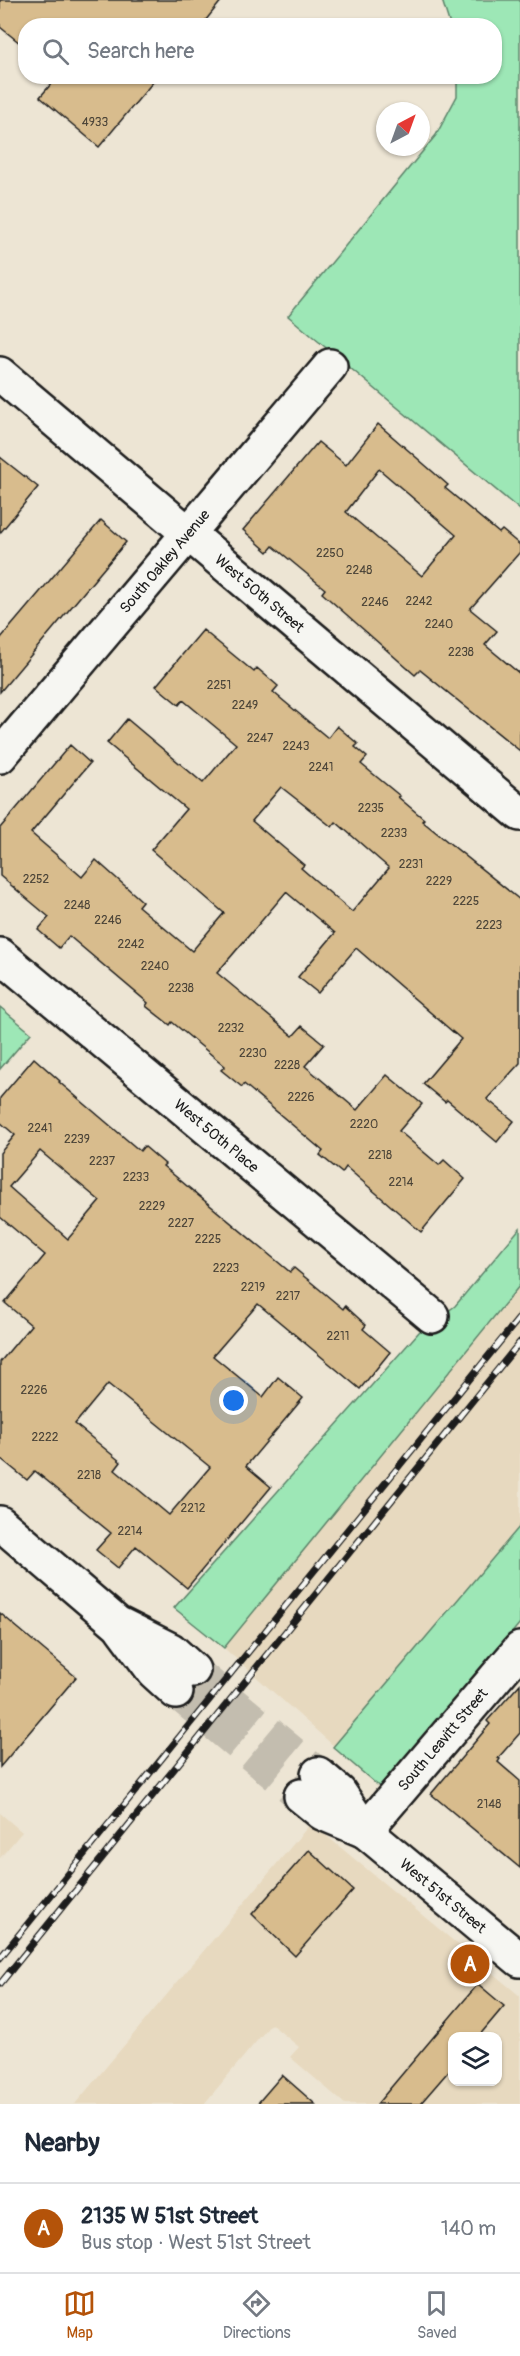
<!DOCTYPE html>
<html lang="en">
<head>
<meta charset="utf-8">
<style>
	:root { --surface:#fff; --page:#f6f6f7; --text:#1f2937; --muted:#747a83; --line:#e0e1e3; --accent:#b45309 }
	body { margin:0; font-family:Pangolin,sans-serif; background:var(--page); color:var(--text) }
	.controls { position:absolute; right:18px; bottom:18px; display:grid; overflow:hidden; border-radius:12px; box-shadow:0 2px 4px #0004 }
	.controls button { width:54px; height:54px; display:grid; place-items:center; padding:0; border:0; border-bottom:2px solid var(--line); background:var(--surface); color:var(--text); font:30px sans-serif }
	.compass { position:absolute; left:376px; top:102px; width:54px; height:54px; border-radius:50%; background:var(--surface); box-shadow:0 2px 4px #0004; rotate:41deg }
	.you { position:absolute; left:234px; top:1401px; width:21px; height:21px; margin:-15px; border:4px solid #fff; border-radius:50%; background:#1a73e8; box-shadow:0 0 0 9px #1a73e833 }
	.badge { display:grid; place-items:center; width:39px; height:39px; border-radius:50%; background:var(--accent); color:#fff; font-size:20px; font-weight:700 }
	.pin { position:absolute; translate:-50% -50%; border:3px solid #fff; box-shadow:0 2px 6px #0006 }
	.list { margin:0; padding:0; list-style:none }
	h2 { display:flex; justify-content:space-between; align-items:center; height:78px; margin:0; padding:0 24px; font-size:26px }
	h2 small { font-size:20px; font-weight:400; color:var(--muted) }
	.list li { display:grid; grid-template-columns:39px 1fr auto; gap:18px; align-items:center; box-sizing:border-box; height:90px; padding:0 24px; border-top:2px solid var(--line) }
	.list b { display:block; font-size:22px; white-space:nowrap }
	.list p { margin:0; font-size:20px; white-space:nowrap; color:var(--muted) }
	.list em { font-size:20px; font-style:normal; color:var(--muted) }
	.icon { flex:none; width:33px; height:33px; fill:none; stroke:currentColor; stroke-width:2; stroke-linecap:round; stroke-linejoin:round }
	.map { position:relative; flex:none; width:520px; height:2104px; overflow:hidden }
	.search { position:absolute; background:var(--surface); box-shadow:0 2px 4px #0004; left:18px; right:18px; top:18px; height:66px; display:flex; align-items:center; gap:15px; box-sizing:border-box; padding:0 21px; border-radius:24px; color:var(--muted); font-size:22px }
	.sheet { height:168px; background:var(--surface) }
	nav { display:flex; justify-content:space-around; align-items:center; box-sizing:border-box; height:84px; border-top:2px solid var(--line); background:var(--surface); font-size:16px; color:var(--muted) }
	nav a { display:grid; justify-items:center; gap:3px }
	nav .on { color:var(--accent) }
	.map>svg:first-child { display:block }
</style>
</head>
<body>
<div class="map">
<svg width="520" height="2104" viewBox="0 0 520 2104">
	<rect width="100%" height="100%" fill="#ede5d4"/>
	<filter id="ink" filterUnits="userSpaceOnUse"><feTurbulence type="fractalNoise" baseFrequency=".0167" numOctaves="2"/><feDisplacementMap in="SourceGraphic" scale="12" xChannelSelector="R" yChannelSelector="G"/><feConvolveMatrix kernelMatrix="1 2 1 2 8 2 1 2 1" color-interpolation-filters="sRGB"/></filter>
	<g filter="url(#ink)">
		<g fill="#e7d9bf" fill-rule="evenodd">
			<path d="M520 1228V1623L382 1789 224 1648 174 1608 419 1332 455 1306Z"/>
			<path d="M0 1813 22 1832 0 1858Z"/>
			<path d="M311 1823 520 1996V2104H345L290 2057 299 2047 271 2024 204 2104H75ZM452 2036H498V2082H452Z"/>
		</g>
		<g fill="#9de7b6" stroke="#5c8269" stroke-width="1.5">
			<path d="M442 0H520V510L288 316 436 135 457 96V77L494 76V26L450 25Z"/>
			<path d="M0 1007 31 1033 0 1069Z"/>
			<path d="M520 1228V1285L224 1648 174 1608 419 1332 455 1306Z"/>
			<path d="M520 1526V1623L382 1789 333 1747Z"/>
		</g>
		<g fill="#d8bc8d" stroke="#1c1c1c" stroke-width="1.5" fill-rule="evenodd">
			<path d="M0 0H222L201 26H26V48L0 27Z"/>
			<path d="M58 76H158L99 147 40 97Z"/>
			<path d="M378 424 448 485 445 488 499 533 502 530 520 545V552L470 609 497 631 485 645 520 674V751L420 670 415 675 322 593 325 589 273 546 268 552 243 530 318 442 346 465ZM379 469 456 535 422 576 346 512Z"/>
			<path d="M0 457 38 487 0 533Z"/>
			<path d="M101 520 126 542 0 692V639Z"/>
			<path d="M203 630 254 672 257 668 278 686 273 692 328 738 337 726 358 744 355 747 367 757 361 764 400 796 398 797 424 819 422 821 520 900V1063L487 1099 514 1121 497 1142 447 1100 445 1102 423 1084 461 1039 356 948 318 993 298 977 335 933 286 892 217 973 293 1036 302 1026 324 1044 305 1066 357 1110 387 1075 422 1104 399 1131 439 1165 444 1160 465 1179 421 1232 346 1167 342 1173 320 1155 323 1151 244 1084 242 1087 221 1070 225 1066 172 1022 170 1025 146 1006 148 1003 69 936 59 948 38 930 49 917 0 876V828L70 745 90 763 31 833 82 877 96 860 142 901 138 906 192 951 224 913 151 850 186 809 107 743 127 719 203 783 236 744 183 700 179 705 156 686ZM281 787 332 827 336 822 389 868 352 912 301 868 304 865 252 821Z"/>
			<path d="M34 1058 60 1081 59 1082 140 1151 144 1146 165 1164 163 1166 290 1272 294 1268 343 1309 345 1306 366 1325 363 1329 390 1352 360 1389 258 1304 213 1356 263 1397 278 1377 303 1398 246 1466 271 1487 187 1588 136 1546 118 1568 96 1550 111 1533 35 1471 27 1480 0 1458V1362L31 1325 5 1303 45 1255 0 1217V1153L15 1135 0 1122V1098ZM40 1151 100 1201 68 1239 9 1187ZM108 1384 210 1467 169 1515 115 1470 121 1462 75 1424Z"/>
			<path d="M0 1613 76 1677 0 1767Z"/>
			<path d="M520 1684V1733L498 1758 500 1759 498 1762 520 1781V1868L431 1794 490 1724 487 1721Z"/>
			<path d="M309 1850 353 1890 295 1956 252 1914Z"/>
			<path d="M478 1984 504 2006 478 2037H453V2066L420 2104H377Z"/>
			<path d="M282 2075 315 2104H257Z"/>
		</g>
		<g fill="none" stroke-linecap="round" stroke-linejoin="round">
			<g stroke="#c3bdaf" stroke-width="33" stroke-dasharray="33 16" stroke-linecap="butt">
				<path d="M193 1670 318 1774"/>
				<path d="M176 1692 301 1796"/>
			</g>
			<g stroke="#1c1c1c" stroke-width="38">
				<g id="minor">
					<path id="s1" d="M0 374 520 814"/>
					<path id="s2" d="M0 756 330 366"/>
					<path id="s3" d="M0 955 432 1316"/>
					<path d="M0 1523 117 1623 171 1650 193 1670"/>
					<path d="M122 1629 154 1672 176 1692"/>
					<path id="s4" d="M318 1774 339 1792 365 1831 520 1960"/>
					<path d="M301 1796 322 1813 365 1831"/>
					<path id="s5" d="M365 1831 520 1649"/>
				</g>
			</g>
			<use href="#minor" stroke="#f6f6f2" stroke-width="33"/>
			<g stroke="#1c1c1c" stroke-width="7">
				<g id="rail">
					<path d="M0 1958 520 1317"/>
					<path d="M0 1984 520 1342"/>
				</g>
			</g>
			<use href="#rail" stroke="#f6f6f2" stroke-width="4.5" stroke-dasharray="14" stroke-linecap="butt"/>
		</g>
	</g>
	<g text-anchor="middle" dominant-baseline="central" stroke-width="5" stroke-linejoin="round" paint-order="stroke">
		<g font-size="12" fill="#4b4438">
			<text x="95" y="122">4933</text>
			<text x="330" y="553">2250</text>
			<text x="359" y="570">2248</text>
			<text x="419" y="601">2242</text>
			<text x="375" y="602">2246</text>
			<text x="439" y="624">2240</text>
			<text x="461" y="652">2238</text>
			<text x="219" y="685">2251</text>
			<text x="245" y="705">2249</text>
			<text x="260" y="738">2247</text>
			<text x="296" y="746">2243</text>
			<text x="321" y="767">2241</text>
			<text x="371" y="808">2235</text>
			<text x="394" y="833">2233</text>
			<text x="411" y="864">2231</text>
			<text x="36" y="879">2252</text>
			<text x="439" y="881">2229</text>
			<text x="466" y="901">2225</text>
			<text x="77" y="905">2248</text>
			<text x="108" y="920">2246</text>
			<text x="489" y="925">2223</text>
			<text x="131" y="944">2242</text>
			<text x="155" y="966">2240</text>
			<text x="181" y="988">2238</text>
			<text x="231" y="1028">2232</text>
			<text x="253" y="1053">2230</text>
			<text x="287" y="1065">2228</text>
			<text x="301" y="1097">2226</text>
			<text x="364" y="1124">2220</text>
			<text x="40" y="1128">2241</text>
			<text x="77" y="1139">2239</text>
			<text x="380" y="1155">2218</text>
			<text x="102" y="1161">2237</text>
			<text x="136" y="1177">2233</text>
			<text x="401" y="1182">2214</text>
			<text x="152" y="1206">2229</text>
			<text x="181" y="1223">2227</text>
			<text x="208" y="1239">2225</text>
			<text x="226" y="1268">2223</text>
			<text x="253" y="1287">2219</text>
			<text x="288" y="1296">2217</text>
			<text x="338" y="1336">2211</text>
			<text x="34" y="1390">2226</text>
			<text x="45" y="1437">2222</text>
			<text x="89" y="1475">2218</text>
			<text x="193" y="1508">2212</text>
			<text x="130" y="1531">2214</text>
			<text x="489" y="1804">2148</text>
		</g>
		<g font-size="15" fill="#1c1c1c" stroke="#f6f6f2">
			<text stroke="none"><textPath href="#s2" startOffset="255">South Oakley Avenue</textPath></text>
			<text stroke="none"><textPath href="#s1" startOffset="340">West 50th Street</textPath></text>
			<text stroke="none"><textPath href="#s3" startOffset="282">West 50th Place</textPath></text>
			<text stroke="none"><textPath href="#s5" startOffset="120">South Leavitt Street</textPath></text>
			<text stroke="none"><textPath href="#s4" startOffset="176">West 51st Street</textPath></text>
		</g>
	</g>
</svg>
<div class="controls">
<button><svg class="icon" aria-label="layers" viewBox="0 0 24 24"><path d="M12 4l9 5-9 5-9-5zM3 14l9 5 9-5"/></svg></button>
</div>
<svg class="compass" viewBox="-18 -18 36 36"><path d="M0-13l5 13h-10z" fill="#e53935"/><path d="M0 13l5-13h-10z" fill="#747a83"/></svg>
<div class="you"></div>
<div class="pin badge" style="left:470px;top:1964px">A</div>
<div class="search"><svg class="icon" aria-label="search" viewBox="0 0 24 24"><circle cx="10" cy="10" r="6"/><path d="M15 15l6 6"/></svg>Search here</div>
</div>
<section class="sheet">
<h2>Nearby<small></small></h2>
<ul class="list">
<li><span class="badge">A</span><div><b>2135 W 51st Street</b><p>Bus stop · West 51st Street</p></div><em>140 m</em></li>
</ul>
</section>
<nav>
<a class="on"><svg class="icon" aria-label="map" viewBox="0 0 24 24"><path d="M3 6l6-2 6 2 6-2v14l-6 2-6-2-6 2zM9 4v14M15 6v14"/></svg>Map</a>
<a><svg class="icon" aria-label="directions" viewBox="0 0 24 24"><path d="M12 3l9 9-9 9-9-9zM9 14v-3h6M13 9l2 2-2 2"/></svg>Directions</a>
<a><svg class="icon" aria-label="saved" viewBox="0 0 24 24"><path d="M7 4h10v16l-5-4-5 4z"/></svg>Saved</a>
</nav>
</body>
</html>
